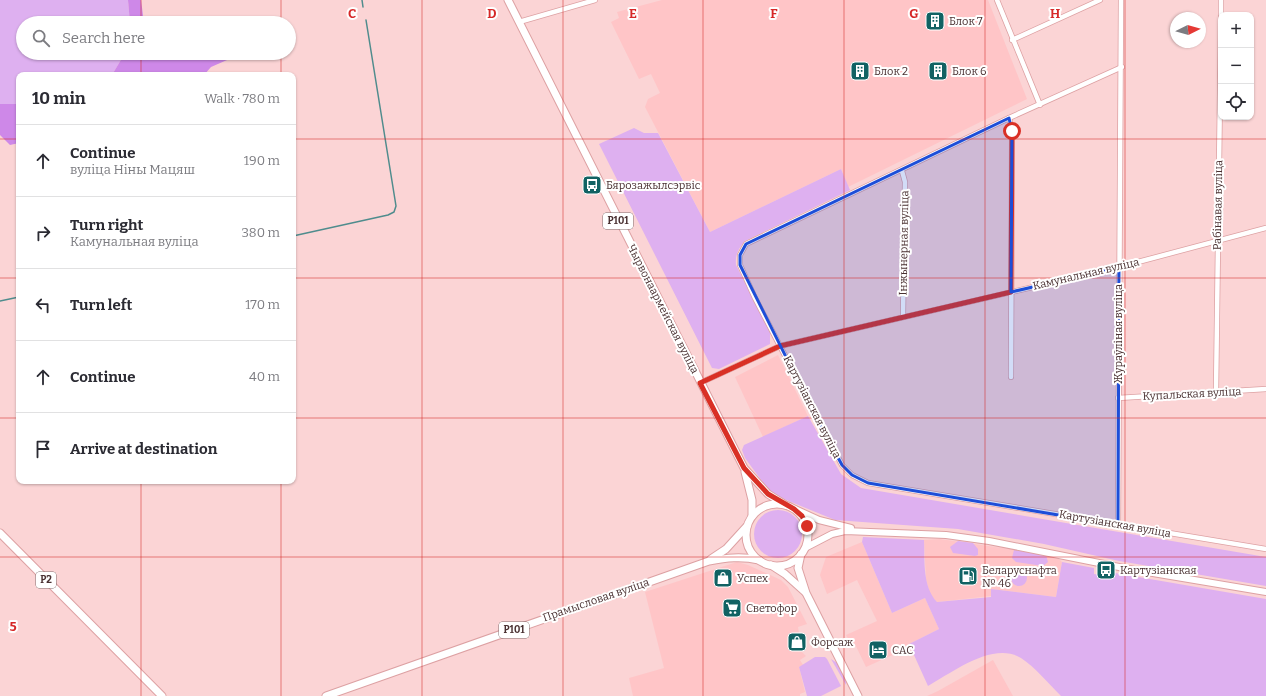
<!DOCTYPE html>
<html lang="en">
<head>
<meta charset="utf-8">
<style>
	:root { --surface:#fff; --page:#f2f2f3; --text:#2b2b33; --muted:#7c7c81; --line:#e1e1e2 }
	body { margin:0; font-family:Bitter,serif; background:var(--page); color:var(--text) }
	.controls { position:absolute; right:12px; top:12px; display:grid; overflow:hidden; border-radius:8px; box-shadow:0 1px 3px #0004 }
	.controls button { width:36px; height:36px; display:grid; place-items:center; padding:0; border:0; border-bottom:1px solid var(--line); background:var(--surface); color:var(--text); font:20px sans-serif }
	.compass { position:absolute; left:1170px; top:12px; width:36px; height:36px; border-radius:50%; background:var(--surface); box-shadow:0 1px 3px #0004; rotate:85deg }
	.stop { position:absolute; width:12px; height:12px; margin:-9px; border:3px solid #d93025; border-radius:50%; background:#fff }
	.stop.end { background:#d93025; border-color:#fff; box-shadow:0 1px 4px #0008 }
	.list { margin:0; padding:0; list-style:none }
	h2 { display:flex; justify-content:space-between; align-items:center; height:52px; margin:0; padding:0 16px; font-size:17px }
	h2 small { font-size:13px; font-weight:400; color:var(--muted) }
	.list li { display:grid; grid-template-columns:26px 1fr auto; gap:12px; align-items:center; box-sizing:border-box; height:72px; padding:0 16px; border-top:1px solid var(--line) }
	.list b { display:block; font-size:15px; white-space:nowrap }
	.list p { margin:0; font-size:13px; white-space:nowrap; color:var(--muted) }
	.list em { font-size:13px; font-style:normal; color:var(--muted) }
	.icon { flex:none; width:22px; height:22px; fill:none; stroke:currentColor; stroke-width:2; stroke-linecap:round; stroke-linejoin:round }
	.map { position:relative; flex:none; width:1266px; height:696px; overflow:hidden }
	.search { position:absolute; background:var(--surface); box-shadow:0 1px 3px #0004; left:16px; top:16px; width:280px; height:44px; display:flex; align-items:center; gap:10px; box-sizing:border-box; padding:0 14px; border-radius:22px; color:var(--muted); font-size:15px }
	.panel { position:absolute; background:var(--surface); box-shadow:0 1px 3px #0004; left:16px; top:72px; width:280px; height:412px; border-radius:8px }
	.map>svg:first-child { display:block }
</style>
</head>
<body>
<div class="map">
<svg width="1266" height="696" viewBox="0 0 1266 696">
	<rect width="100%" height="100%" fill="#fbd4d5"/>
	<g fill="#ffc5c7">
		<path d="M662 0H988L1027 99 848 187 841 169 710 232 645 107 648 99 660 93 651 74 639 79 611 22 619 18 617 12Z"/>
		<path d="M778 355 808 416 763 437 735 377Z"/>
		<path d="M940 539 1016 550 1058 558 1062 562 1056 597 991 589V596L937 602 930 595 926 579 924 540Z"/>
		<path d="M862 542 892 613 925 598 939 629 909 644 910 647 866 667 854 642 851 644 846 635 877 621 857 580 827 594 820 575 826 557Z"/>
		<path d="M737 562 748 565 781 580 788 587 807 624 798 627 802 652 806 656 800 660 803 665 799 667 805 692 800 694V696H633L629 678 664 668 645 592Z"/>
		<path d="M993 660 1013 696H927L938 691Z"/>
	</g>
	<g fill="#deb0f0">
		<path d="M0 0H128L130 23H23V53H125L112 75H19V104H0Z"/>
		<path d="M634 128 644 133H658L710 232 841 169 850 190 745 241C738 249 735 255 736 265L770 332V344L719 369 712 368 599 144Z"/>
		<path d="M808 416 841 474 861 488 1266 557V586L1119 561 1044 544 958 529 835 520 774 495 764 484 745 458 742 450 744 445Z"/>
		<circle cx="778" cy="534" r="24"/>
		<path d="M863 537 924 540C925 560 922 586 937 602L991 597V589L1056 597 1062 562 1094 568V574L1113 577 1115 573 1266 599V696H1061C1048 683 1036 668 1021 658 993 641 953 672 928 686L909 644 939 629 925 598 892 613 862 542Z"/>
		<path d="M958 541 973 543 978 549V555L975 556 953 553 950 547Z"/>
		<path d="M1014 550 1046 555 1048 562 1043 566 1016 562 1012 558Z"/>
		<circle cx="1019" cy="578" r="8"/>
		<path d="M815 657H825L827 659 841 686 821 696H807L799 667Z"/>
		<path d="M831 659 837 663 846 681V685Z"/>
	</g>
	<g fill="#ce88e8">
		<path d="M128 0H141L144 23H130Z"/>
		<path d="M125 53H251L234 57 211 67 204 75H112Z"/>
		<path d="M0 104H19V143L10 145 0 135Z"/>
	</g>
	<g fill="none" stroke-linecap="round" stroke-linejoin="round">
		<g stroke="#4f8c8d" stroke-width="1.5">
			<path d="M362 0 363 7"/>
			<path d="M293 236 388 215 394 212 396 206 366 20"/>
			<path d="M0 301 19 297"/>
		</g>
		<g stroke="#dda1a3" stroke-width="6">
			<g id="minor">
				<path d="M997 0 1040 105"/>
				<path d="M1221 15V0"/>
				<path d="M519 22 595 0"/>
				<path d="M1012 40 1100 0"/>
				<path d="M1122 67 1009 118 746 244 740 255V265L755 298 842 465 852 475 868 483 1266 549"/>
				<path d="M1009 118 1012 131 1011 377"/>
				<path d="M902 171 905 182 903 317"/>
				<path d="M700 383 780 346 1119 267 1266 228"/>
				<path d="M1216 392 1221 18"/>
				<path d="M1118 398 1266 389"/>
				<path d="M1118 525 1121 0"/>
			</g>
		</g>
		<g stroke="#dda1a3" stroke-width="8">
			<g id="tertiary">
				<path d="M795 509 819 520 851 528"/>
				<path d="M805 548 832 534 845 531 946 535 989 541 1129 569 1266 592"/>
			</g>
		</g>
		<g stroke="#dda1a3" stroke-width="9">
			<g id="secondary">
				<path d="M801 554 798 568 806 593 858 696"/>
				<path d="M771 565 785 574 805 592"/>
			</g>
		</g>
		<g stroke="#dda1a3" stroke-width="9">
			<g id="primary">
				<path d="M508 0 744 468 768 494 784 504"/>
				<path d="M745 472 752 500V516"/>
				<circle cx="777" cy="535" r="31"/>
				<path d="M0 533 162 696"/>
				<path d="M711 559 726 549 747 526"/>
				<path d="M326 696 709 561C726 558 741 556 759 560"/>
			</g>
		</g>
		<use href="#minor" stroke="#fff" stroke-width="4.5"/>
		<use href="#tertiary" stroke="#fff" stroke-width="6"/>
		<use href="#secondary" stroke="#fff" stroke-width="7"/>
		<use href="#primary" stroke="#fff" stroke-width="7"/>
	</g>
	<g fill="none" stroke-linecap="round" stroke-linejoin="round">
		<path stroke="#d93025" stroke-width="5" d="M807 526 802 516 794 509 768 494 744 468 700 383 780 346 1011 292 1012 131"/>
	</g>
	<path fill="#1d4ed8" fill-opacity="0.2" stroke="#1d4ed8" stroke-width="3" stroke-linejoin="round" d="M1009 118 1012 131 1011 292 1119 267 1118 525 868 483 852 475 842 465 820 425 740 265V255L746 244Z"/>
	<path fill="none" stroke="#d62828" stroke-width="1" stroke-opacity="0.55" d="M141 0V23M281 0V23M422 0V696M563 0V696M703 0V696M844 0V696M985 0V696M1125 0V696M141 53V75M281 53V75M0 139H19M293 139H1266M0 278H19M293 278H1266M0 418H19M293 418H1266M141 481V696M281 481V696M0 557H1266"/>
	<defs>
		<g id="building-square" transform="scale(1)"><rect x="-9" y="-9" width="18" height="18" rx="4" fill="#116263" stroke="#fff"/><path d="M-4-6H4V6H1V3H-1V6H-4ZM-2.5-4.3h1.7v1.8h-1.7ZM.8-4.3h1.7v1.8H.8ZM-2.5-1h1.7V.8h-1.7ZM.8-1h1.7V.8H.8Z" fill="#fff"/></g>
		<g id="bus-square" transform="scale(1)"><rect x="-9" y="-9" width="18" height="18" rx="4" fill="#116263" stroke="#fff"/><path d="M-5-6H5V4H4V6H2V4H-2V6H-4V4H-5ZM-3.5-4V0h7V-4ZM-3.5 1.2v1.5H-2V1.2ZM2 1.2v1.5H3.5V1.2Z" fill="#fff"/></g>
		<g id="fuel-square" transform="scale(1)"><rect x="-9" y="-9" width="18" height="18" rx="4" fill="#116263" stroke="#fff"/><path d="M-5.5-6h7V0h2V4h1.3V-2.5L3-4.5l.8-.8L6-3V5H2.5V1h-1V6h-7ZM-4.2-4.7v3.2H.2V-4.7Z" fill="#fff"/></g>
		<g id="shop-square" transform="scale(1)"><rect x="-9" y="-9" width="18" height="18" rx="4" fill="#116263" stroke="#fff"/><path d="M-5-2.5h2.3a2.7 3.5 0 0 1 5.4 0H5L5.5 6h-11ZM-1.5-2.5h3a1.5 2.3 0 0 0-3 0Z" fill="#fff"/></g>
		<g id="supermarket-square" transform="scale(1)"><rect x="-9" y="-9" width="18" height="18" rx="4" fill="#116263" stroke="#fff"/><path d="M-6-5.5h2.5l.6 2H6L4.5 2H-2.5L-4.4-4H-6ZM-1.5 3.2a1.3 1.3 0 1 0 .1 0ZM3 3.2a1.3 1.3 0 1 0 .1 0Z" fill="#fff"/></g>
		<g id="hotel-square" transform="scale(1)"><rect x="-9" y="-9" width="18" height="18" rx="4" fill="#116263" stroke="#fff"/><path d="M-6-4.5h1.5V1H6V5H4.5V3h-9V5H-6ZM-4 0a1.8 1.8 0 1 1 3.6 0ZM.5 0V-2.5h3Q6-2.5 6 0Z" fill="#fff"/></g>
	</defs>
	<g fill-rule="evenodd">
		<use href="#building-square" x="935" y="21"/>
		<use href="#building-square" x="860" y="71"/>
		<use href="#building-square" x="938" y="71"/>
		<use href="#bus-square" x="592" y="185"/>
		<use href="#bus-square" x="1106" y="570"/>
		<use href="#fuel-square" x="968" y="576"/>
		<use href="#shop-square" x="723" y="578"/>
		<use href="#supermarket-square" x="732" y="608"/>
		<use href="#shop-square" x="797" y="642"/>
		<use href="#hotel-square" x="878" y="650"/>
	</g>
	<g text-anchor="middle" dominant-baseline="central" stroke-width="4" stroke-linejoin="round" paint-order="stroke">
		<g fill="#fff" stroke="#806e6f" stroke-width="1">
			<rect x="603" y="213" width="30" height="16" rx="3"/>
			<rect x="36" y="572" width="20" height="16" rx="3"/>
			<rect x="499" y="622" width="30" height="16" rx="3"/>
		</g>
		<g font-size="10" font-weight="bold" fill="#493031">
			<text x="618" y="221">Р101</text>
			<text x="46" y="580">Р2</text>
			<text x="514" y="630">Р101</text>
		</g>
		<g font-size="11" fill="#493031" stroke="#fff" text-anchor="start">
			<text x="949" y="21">Блок 7</text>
			<text x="874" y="71">Блок 2</text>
			<text x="952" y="71">Блок 6</text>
			<text x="606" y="185">Бярозажылсэрвіс</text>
			<text x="982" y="570">Беларуснафта<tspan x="982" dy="13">№ 46</tspan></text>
			<text x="1120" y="570">Картузіанская</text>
			<text x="737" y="578">Успех</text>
			<text x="746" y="608">Светофор</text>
			<text x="811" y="642">Форсаж</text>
			<text x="892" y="650">САС</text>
		</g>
		<g font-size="11" fill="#493031" stroke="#fff">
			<text transform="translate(1218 205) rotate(-89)">Рабінавая вуліца</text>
			<text transform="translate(904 243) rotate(-89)">Інжынерная вуліца</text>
			<text transform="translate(1086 274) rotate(-13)">Камунальная вуліца</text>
			<text transform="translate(663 309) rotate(63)">Чырвонаармейская вуліца</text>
			<text transform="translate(1118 334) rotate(-90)">Жураўліная вуліца</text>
			<text transform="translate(1192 394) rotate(-3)">Купальская вуліца</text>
			<text transform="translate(812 407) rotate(63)">Картузіанская вуліца</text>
			<text transform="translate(1115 524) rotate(10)">Картузіанская вуліца</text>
			<text transform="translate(596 600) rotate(-19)">Прамысловая вуліца</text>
		</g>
	</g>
	<g font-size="13" text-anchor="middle" font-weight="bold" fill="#d62828" stroke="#fff" stroke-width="4" stroke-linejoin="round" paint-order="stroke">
		<text x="352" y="18">C</text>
		<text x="492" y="18">D</text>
		<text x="633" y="18">E</text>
		<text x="774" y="18">F</text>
		<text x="914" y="18">G</text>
		<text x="1055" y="18">H</text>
		<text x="13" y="631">5</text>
	</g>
</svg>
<div class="controls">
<button>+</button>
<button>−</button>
<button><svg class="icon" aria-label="locate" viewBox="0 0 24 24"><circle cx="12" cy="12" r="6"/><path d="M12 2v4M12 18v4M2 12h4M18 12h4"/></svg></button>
</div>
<svg class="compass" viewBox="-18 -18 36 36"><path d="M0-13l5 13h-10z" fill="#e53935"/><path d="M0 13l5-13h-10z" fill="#7c7c81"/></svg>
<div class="stop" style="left:1012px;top:131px"></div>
<div class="stop end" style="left:807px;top:526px"></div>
<div class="search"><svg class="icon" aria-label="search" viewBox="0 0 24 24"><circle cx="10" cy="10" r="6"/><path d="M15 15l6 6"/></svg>Search here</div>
<section class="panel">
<h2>10 min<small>Walk · 780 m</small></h2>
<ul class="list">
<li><svg class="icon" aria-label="ahead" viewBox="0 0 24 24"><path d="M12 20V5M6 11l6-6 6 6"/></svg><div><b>Continue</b><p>вуліца Ніны Мацяш</p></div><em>190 m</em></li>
<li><svg class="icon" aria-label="right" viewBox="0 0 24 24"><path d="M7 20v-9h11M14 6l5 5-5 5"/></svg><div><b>Turn right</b><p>Камунальная вуліца</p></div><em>380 m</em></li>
<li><svg class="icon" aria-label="left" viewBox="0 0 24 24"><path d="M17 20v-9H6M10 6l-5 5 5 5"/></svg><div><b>Turn left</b></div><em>170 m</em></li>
<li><svg class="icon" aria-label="ahead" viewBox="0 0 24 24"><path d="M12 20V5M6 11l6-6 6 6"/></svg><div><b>Continue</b></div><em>40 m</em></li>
<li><svg class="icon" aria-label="arrive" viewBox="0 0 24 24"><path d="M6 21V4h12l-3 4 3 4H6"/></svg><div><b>Arrive at destination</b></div></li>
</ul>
</section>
</div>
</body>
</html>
